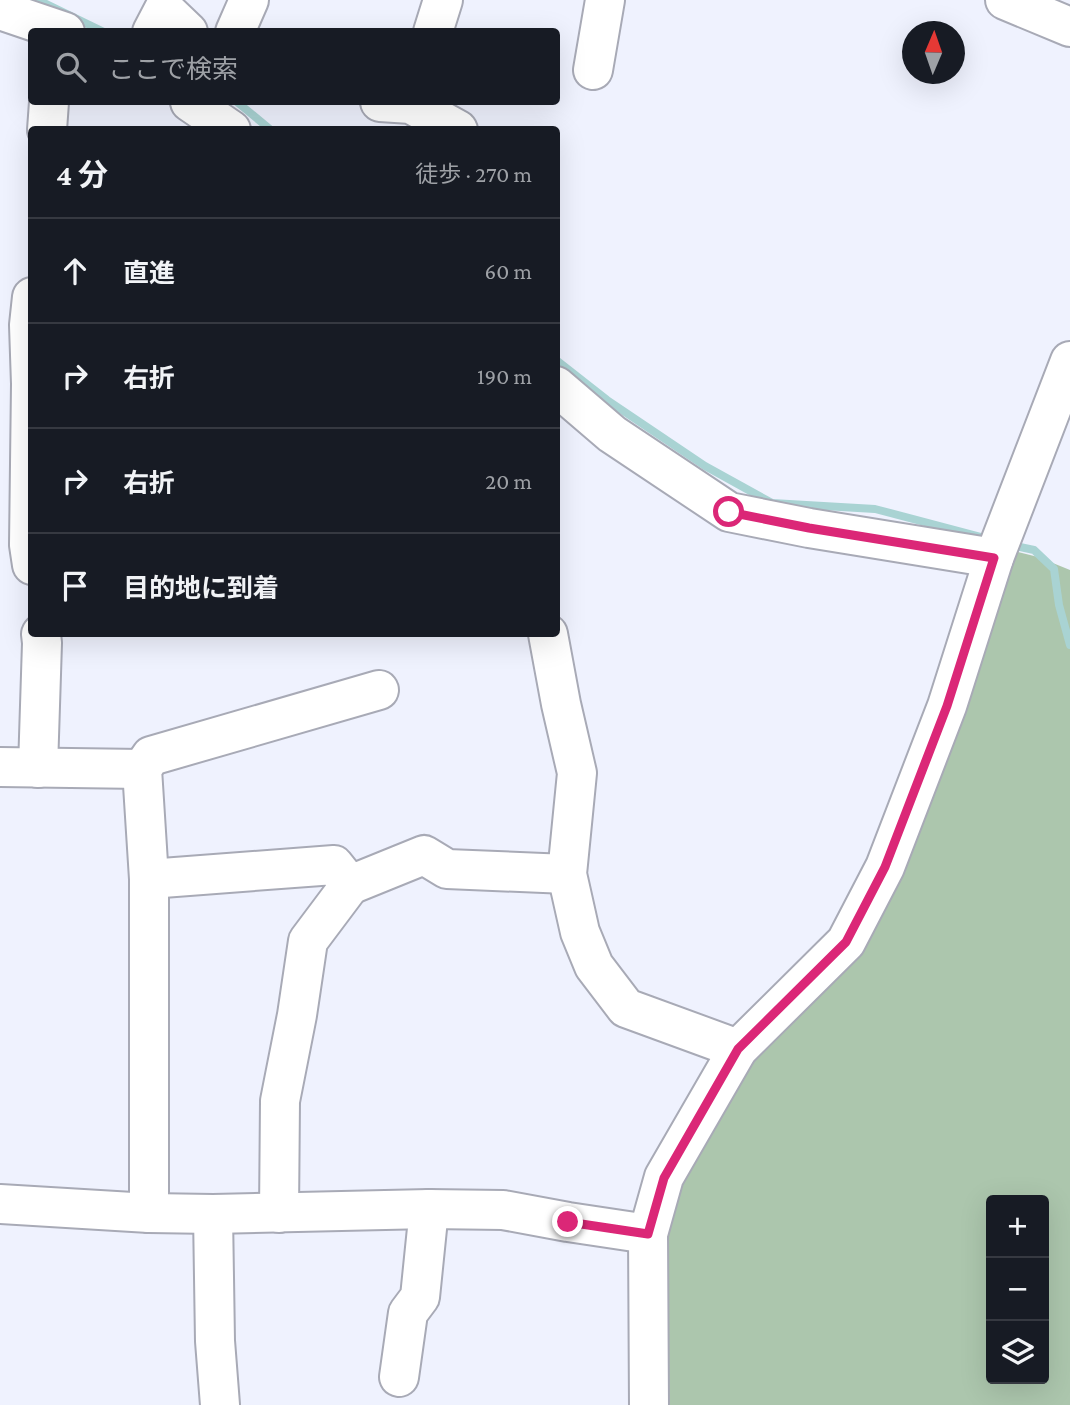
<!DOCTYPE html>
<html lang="ja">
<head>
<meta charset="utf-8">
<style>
	:root { --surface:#171b24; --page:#242831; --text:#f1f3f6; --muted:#9ea1a6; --line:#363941 }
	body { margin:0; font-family:"Crimson Pro","Noto Sans JP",serif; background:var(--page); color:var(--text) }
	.controls { position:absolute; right:21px; bottom:21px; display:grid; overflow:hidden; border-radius:7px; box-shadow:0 7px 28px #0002 }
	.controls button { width:63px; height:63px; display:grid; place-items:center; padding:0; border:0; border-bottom:2px solid var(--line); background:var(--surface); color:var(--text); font:35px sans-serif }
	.compass { position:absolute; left:902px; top:21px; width:63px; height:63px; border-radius:50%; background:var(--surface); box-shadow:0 7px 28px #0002; rotate:2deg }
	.stop { position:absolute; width:21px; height:21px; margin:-16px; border:5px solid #db2777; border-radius:50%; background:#fff }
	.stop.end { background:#db2777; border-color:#fff; box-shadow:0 2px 7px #0008 }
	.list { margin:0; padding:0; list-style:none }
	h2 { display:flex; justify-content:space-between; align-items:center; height:91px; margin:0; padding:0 28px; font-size:30px }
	h2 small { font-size:23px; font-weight:400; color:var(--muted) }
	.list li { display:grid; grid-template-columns:46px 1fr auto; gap:21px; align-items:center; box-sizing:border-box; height:105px; padding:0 28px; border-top:2px solid var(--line) }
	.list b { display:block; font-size:26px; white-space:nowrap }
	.list em { font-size:23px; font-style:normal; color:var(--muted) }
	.icon { flex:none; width:38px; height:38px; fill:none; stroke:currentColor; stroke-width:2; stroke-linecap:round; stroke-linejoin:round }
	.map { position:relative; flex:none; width:1070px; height:1405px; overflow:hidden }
	.search { position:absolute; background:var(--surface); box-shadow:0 7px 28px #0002; left:28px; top:28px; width:532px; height:77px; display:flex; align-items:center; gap:18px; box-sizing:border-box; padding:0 24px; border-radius:7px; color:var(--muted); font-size:26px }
	.panel { position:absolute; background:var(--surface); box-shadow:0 7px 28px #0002; left:28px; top:126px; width:532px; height:511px; border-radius:7px }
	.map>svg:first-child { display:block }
</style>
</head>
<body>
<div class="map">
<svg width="1070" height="1405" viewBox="0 0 1070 1405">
	<rect width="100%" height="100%" fill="#eff2fe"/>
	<path fill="#acc6ad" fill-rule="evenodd" d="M1018 552 1038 557 1070 570V1405H665L664 1231 669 1204 750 1057 826 980 1010 564ZM991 1200H1044V1379H991Z"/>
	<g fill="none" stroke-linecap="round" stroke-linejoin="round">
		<g stroke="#a9d3d3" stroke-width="8">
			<path d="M32 0 42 2 104 32"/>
			<path d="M237 102 271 130"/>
			<path d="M556 360 607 400 705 466 772 503 875 509 985 538"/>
			<path d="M1011 545 1034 550 1054 569 1059 605 1070 645"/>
		</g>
		<g stroke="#a8aab6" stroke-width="42">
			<g id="minor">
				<path d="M1005 0 1070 27"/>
				<path d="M0 10 65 32"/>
				<path d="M152 32 164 9 188 32"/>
				<path d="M235 32 249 0"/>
				<path d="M433 32 443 0"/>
				<path d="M593 70 605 0"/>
				<path d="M190 102 231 130"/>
				<path d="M380 102 411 104 458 130"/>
				<path d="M47 130 49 102"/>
				<path d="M32 297 29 325 31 384 29 545 32 565"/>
				<path d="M556 386 612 434 729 512 809 528 994 558"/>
				<path d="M548 634 561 704 577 773 567 874 580 932 594 966 626 1008 738 1049"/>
				<path d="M0 767 142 769"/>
				<path d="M38 768 42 643 41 634"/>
				<path d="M149 879 334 865 350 885 424 855 447 869 567 874"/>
				<path d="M0 1204 149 1213 213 1214 429 1209 503 1210 568 1222 648 1234"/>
				<path d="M149 1213V879L142 769 151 756 379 690"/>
				<path d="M279 1213 280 1101 297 1015 308 941 350 885"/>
				<path d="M213 1214 215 1341 220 1405"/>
				<path d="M399 1377 408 1313 420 1297 429 1209"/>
				<path d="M649 1405 648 1234 664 1177 738 1049 846 942 885 867 947 706 994 558 1070 361"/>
			</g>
		</g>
		<use href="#minor" stroke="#fff" stroke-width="38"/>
	</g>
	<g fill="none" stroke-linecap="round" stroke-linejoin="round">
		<path stroke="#db2777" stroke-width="9" d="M568 1222 648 1234 664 1178 738 1049 846 942 885 867 947 706 994 558 809 528 729 512"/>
	</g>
</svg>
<div class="controls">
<button>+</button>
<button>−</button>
<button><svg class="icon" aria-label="layers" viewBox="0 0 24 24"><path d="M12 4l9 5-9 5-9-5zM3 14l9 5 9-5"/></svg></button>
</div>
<svg class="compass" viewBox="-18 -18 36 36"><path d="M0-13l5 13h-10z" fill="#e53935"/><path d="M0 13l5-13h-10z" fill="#9ea1a6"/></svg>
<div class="stop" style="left:729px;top:512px"></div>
<div class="stop end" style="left:568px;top:1222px"></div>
<div class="search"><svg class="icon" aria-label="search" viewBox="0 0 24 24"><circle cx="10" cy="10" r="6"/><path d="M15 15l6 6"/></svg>ここで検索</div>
<section class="panel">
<h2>4 分<small>徒歩 · 270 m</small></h2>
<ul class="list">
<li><svg class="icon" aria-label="ahead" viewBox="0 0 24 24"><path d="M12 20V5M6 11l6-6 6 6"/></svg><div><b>直進</b></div><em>60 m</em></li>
<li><svg class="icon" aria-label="right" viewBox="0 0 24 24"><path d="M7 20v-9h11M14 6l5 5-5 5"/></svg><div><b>右折</b></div><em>190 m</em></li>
<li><svg class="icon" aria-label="right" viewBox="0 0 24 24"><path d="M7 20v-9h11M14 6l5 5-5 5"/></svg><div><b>右折</b></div><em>20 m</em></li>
<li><svg class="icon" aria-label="arrive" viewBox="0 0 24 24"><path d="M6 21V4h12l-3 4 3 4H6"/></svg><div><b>目的地に到着</b></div></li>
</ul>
</section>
</div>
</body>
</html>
